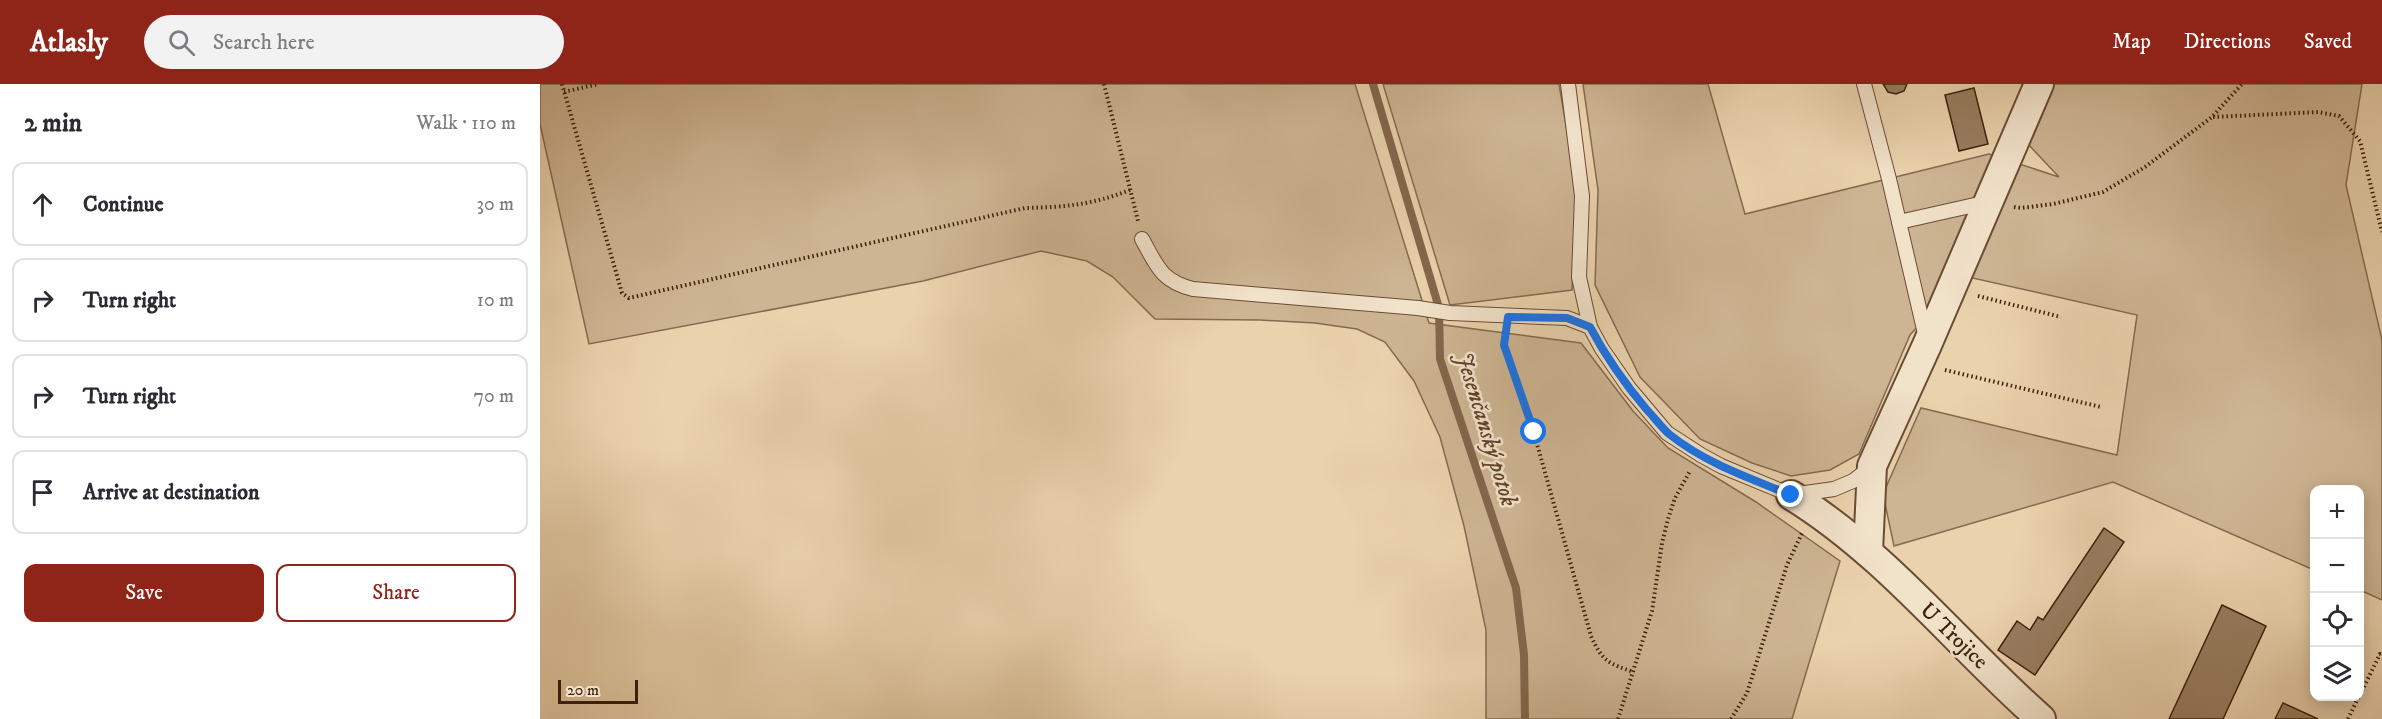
<!DOCTYPE html>
<html lang="en">
<head>
<meta charset="utf-8">
<style>
	:root { --surface:#fff; --page:#f2f2f3; --text:#2b2b33; --muted:#7c7c81; --line:#e1e1e2; --accent:#8f2418 }
	body { margin:0; font-family:"IM FELL DW Pica",serif; background:var(--page); color:var(--text) }
	.controls { position:absolute; right:18px; bottom:18px; display:grid; overflow:hidden; border-radius:12px; box-shadow:0 3px 15px #0003 }
	.controls button { width:54px; height:54px; display:grid; place-items:center; padding:0; border:0; border-bottom:2px solid var(--line); background:var(--surface); color:var(--text); font:30px sans-serif }
	.scale { position:absolute; left:18px; bottom:15px; width:80px; box-sizing:border-box; padding-left:6px; border:3px solid #3f200c; border-top:0; font-size:16px; line-height:21px; white-space:nowrap; color:#3f200c; -webkit-text-stroke:4px #f1e2ca; paint-order:stroke }
	.stop { position:absolute; width:18px; height:18px; margin:-14px; border:4px solid #1a73e8; border-radius:50%; background:#fff }
	.stop.end { background:#1a73e8; border-color:#fff; box-shadow:0 2px 6px #0008 }
	.list { margin:0; padding:0; list-style:none }
	h2 { display:flex; justify-content:space-between; align-items:center; height:78px; margin:0; padding:0 24px; font-size:26px }
	h2 small { font-size:20px; font-weight:400; color:var(--muted) }
	.list li { display:grid; grid-template-columns:39px 1fr auto; gap:18px; align-items:center; box-sizing:border-box; height:84px; margin:0 12px 12px; padding:0 12px; border:2px solid var(--line); border-radius:12px }
	.list b { display:block; font-size:22px; white-space:nowrap }
	.list em { font-size:20px; font-style:normal; color:var(--muted) }
	.actions { display:flex; gap:12px; padding:18px 24px }
	.actions a { flex:1; padding:14px 0; border:2px solid var(--accent); border-radius:12px; text-align:center; font-size:21px; color:var(--accent) }
	.actions .main { background:var(--accent); color:#fff }
	.icon { flex:none; width:33px; height:33px; fill:none; stroke:currentColor; stroke-width:2; stroke-linecap:round; stroke-linejoin:round }
	.map { position:relative; flex:none; width:1842px; height:635px; overflow:hidden }
	header { display:flex; align-items:center; gap:36px; box-sizing:border-box; height:84px; padding:0 30px; background:var(--accent); color:#fff }
	header strong { font-size:28px }
	nav { display:flex; gap:33px; margin-inline-start:auto; font-size:21px }
	.search { width:420px; height:54px; background:var(--page); display:flex; align-items:center; gap:15px; box-sizing:border-box; padding:0 21px; border-radius:33px; color:var(--muted); font-size:22px }
	main { display:flex }
	aside { flex:1; background:var(--surface) }
	.map>svg:first-child { display:block }
</style>
</head>
<body>
<header>
<strong>Atlasly</strong>
<div class="search"><svg class="icon" aria-label="search" viewBox="0 0 24 24"><circle cx="10" cy="10" r="6"/><path d="M15 15l6 6"/></svg>Search here</div>
<nav><a>Map</a><a>Directions</a><a>Saved</a></nav>
</header>
<main>
<aside>
<h2>2 min<small>Walk · 110 m</small></h2>
<ul class="list">
<li><svg class="icon" aria-label="ahead" viewBox="0 0 24 24"><path d="M12 20V5M6 11l6-6 6 6"/></svg><div><b>Continue</b></div><em>30 m</em></li>
<li><svg class="icon" aria-label="right" viewBox="0 0 24 24"><path d="M7 20v-9h11M14 6l5 5-5 5"/></svg><div><b>Turn right</b></div><em>10 m</em></li>
<li><svg class="icon" aria-label="right" viewBox="0 0 24 24"><path d="M7 20v-9h11M14 6l5 5-5 5"/></svg><div><b>Turn right</b></div><em>70 m</em></li>
<li><svg class="icon" aria-label="arrive" viewBox="0 0 24 24"><path d="M6 21V4h12l-3 4 3 4H6"/></svg><div><b>Arrive at destination</b></div></li>
</ul>
<div class="actions"><a class="main">Save</a><a>Share</a></div>
</aside>
<div class="map">
<svg width="1842" height="635" viewBox="0 0 1842 635">
	<rect width="100%" height="100%" fill="#ead2ad"/>
	<filter id="stains"><feTurbulence type="fractalNoise" baseFrequency=".00333" numOctaves="4"/><feColorMatrix values="0 0 0 0 .2 0 0 0 0 .09 0 0 0 0 .02 0 0 0 .5 -.17"/></filter>
	<radialGradient id="worn" r=".72"><stop offset=".6" stop-color="#630" stop-opacity="0"/><stop offset="1" stop-color="#630" stop-opacity=".3"/></radialGradient>
	<g fill="#cdb492" stroke="#866a4f" stroke-width="1.5">
		<path d="M0 0H815L889 239 1041 259 1093 327 1128 364 1216 418 1300 477 1252 635H946V546L924 442 900 353 874 297 845 258 817 245 775 239 720 236 615 235 573 193 547 177 501 167 383 197 49 260 0 40Z"/>
		<path d="M843 0H1019L1037 106 1032 206 910 221Z"/>
		<path d="M1043 0H1168L1205 130 1449 70 1519 93 1487 59 1514 0H1822L1806 101 1842 256V516L1820 506V406H1774V486L1573 398 1354 462 1343 410 1381 324 1577 371 1597 231 1424 192 1370 251 1319 370 1290 386 1251 392 1212 379 1160 355 1100 293 1055 201 1058 106Z"/>
	</g>
	<g fill="none" stroke-linecap="round" stroke-linejoin="round">
		<path stroke="#83664c" stroke-width="8" d="M833 0 899 224 900 275 976 504 984 571 985 635"/>
	</g>
	<g fill="#987d60" stroke="#3f200c" stroke-width="1.5">
		<path d="M1367 0 1364 7 1356 10 1348 8 1343 0Z"/>
		<path d="M1434 4 1448 60 1419 67 1405 11Z"/>
		<path d="M1564 444 1584 458 1495 591 1458 566 1477 537 1490 546 1498 533 1503 536Z"/>
		<path d="M1682 521 1726 542 1683 635H1629Z"/>
		<path d="M1743 619 1778 635H1735Z"/>
	</g>
	<g fill="none" stroke-linecap="round" stroke-linejoin="round">
		<g stroke="#6a4c34" stroke-width="16">
			<g id="lane">
				<path d="M1028 0 1042 112 1039 193 1050 243"/>
				<path d="M1324 0 1349 95 1386 254"/>
				<path d="M1359 138 1448 118"/>
				<path d="M602 155C617 182 621 197 653 205L878 224 910 229 1027 234 1050 243 1062 265 1089 304 1127 349 1161 371 1181 382 1251 411 1294 405 1313 397 1330 384"/>
			</g>
		</g>
		<g stroke="#6a4c34" stroke-width="32">
			<g id="street">
				<path d="M1251 411C1347 470 1417 561 1501 635"/>
				<path d="M1328 468 1332 382 1387 261 1499 0"/>
			</g>
		</g>
		<g stroke="#3f200c" stroke-width="4" stroke-dasharray="1.5 3" stroke-linecap="butt">
			<path d="M22 0 82 209 89 214 485 124C526 123 551 121 590 106"/>
			<path d="M564 0 598 137"/>
			<path d="M24 8 58 0"/>
			<path d="M1673 33 1778 28 1799 32 1820 57 1842 148"/>
			<path d="M1474 123 1481 124 1513 120 1563 108 1605 83 1672 33 1702 0"/>
			<path d="M1438 212 1521 233"/>
			<path d="M964 250 967 272 990 335 1051 552C1062 577 1069 580 1094 588"/>
			<path d="M1405 286 1561 323"/>
			<path d="M1820 611 1840 570 1842 571"/>
			<path d="M1078 635 1112 527 1122 459 1128 435 1135 414 1150 387"/>
			<path d="M1191 635 1207 609 1247 481 1262 449"/>
			<path d="M1808 635 1819 612"/>
		</g>
		<use href="#lane" stroke="#f1e2ca" stroke-width="14"/>
		<use href="#street" stroke="#f1e2ca" stroke-width="28"/>
	</g>
	<g fill="none" stroke-linecap="round" stroke-linejoin="round">
		<path stroke="#1a73e8" stroke-width="8" d="M994 348 964 261 968 233 1027 234 1050 243C1066 273 1085 300 1107 326 1114 333 1121 343 1129 350 1165 379 1209 394 1251 411"/>
	</g>
	<g text-anchor="middle" dominant-baseline="central" stroke-width="5" stroke-linejoin="round" paint-order="stroke">
		<g font-size="22" fill="#3f200c" stroke="#f1e2ca">
			<text transform="translate(1414 552) rotate(44)">U Trojice</text>
		</g>
		<g font-size="24" font-style="italic" fill="#61432c" stroke="#f1e2ca">
			<text transform="translate(946 345) rotate(73)">Jesenčanský potok</text>
		</g>
	</g>
	<rect width="100%" height="100%" filter="url(#stains)"/>
	<rect width="100%" height="100%" fill="url(#worn)"/>
</svg>
<div class="controls">
<button>+</button>
<button>−</button>
<button><svg class="icon" aria-label="locate" viewBox="0 0 24 24"><circle cx="12" cy="12" r="6"/><path d="M12 2v4M12 18v4M2 12h4M18 12h4"/></svg></button>
<button><svg class="icon" aria-label="layers" viewBox="0 0 24 24"><path d="M12 4l9 5-9 5-9-5zM3 14l9 5 9-5"/></svg></button>
</div>
<div class="scale">20 m</div>
<div class="stop" style="left:994px;top:348px"></div>
<div class="stop end" style="left:1251px;top:411px"></div>
</div>
</main>
</body>
</html>
